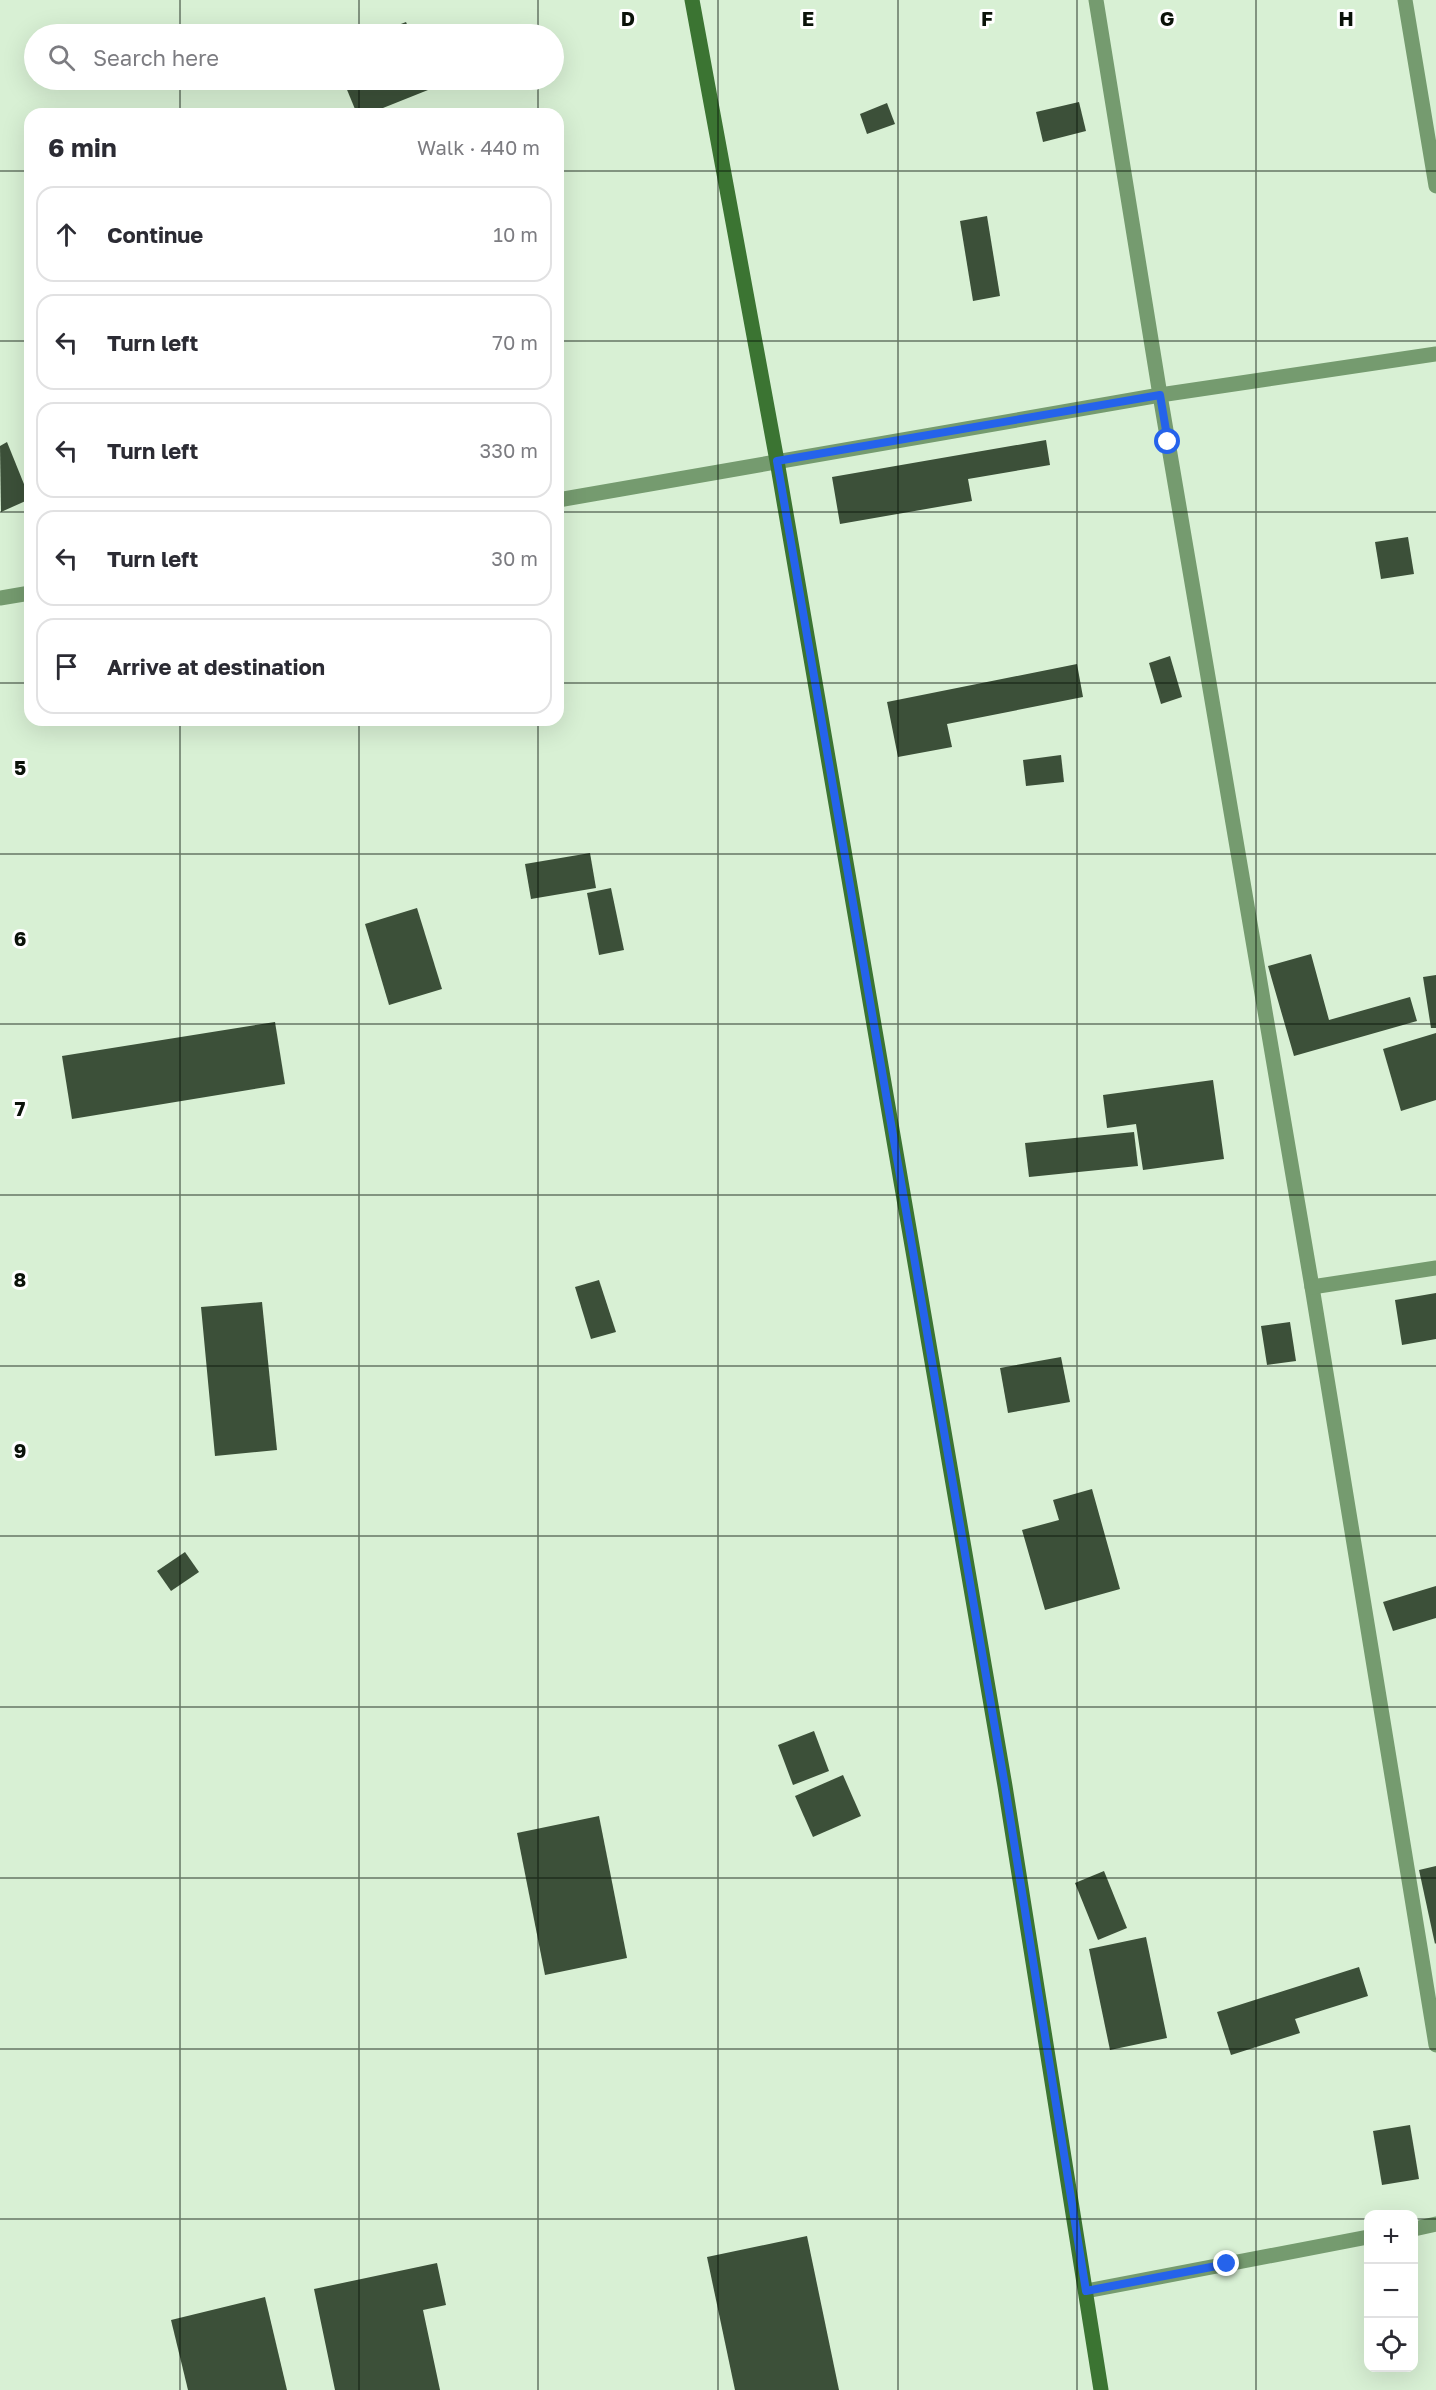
<!DOCTYPE html>
<html lang="en">
<head>
<meta charset="utf-8">
<style>
	:root { --surface:#fff; --page:#f2f2f3; --text:#2b2b33; --muted:#7c7c81; --line:#e1e1e2 }
	body { margin:0; font-family:"Golos Text",sans-serif; background:var(--page); color:var(--text) }
	.controls { position:absolute; right:18px; bottom:18px; display:grid; overflow:hidden; border-radius:12px; box-shadow:0 6px 24px #0002 }
	.controls button { width:54px; height:54px; display:grid; place-items:center; padding:0; border:0; border-bottom:2px solid var(--line); background:var(--surface); color:var(--text); font:30px sans-serif }
	.stop { position:absolute; width:18px; height:18px; margin:-14px; border:4px solid #2563eb; border-radius:50%; background:#fff }
	.stop.end { background:#2563eb; border-color:#fff; box-shadow:0 2px 6px #0008 }
	.list { margin:0; padding:0; list-style:none }
	h2 { display:flex; justify-content:space-between; align-items:center; height:78px; margin:0; padding:0 24px; font-size:26px }
	h2 small { font-size:20px; font-weight:400; color:var(--muted) }
	.list li { display:grid; grid-template-columns:39px 1fr auto; gap:18px; align-items:center; box-sizing:border-box; height:96px; margin:0 12px 12px; padding:0 12px; border:2px solid var(--line); border-radius:18px }
	.list b { display:block; font-size:22px; white-space:nowrap }
	.list em { font-size:20px; font-style:normal; color:var(--muted) }
	.icon { flex:none; width:33px; height:33px; fill:none; stroke:currentColor; stroke-width:2; stroke-linecap:round; stroke-linejoin:round }
	.map { position:relative; flex:none; width:1436px; height:2390px; overflow:hidden }
	.search { position:absolute; background:var(--surface); box-shadow:0 6px 24px #0002; left:24px; top:24px; width:540px; height:66px; display:flex; align-items:center; gap:15px; box-sizing:border-box; padding:0 21px; border-radius:33px; color:var(--muted); font-size:22px }
	.panel { position:absolute; background:var(--surface); box-shadow:0 6px 24px #0002; left:24px; top:108px; width:540px; height:618px; border-radius:18px }
	.map>svg:first-child { display:block }
</style>
</head>
<body>
<div class="map">
<svg width="1436" height="2390" viewBox="0 0 1436 2390">
	<rect width="100%" height="100%" fill="#d8f0d4"/>
	<g fill="#3c5039">
		<path d="M406 22 411 34H375Z"/>
		<path d="M343 80H429L433 88 368 114H357Z"/>
		<path d="M1079 102 1086 131 1043 142 1036 112Z"/>
		<path d="M887 103 895 124 867 134 860 114Z"/>
		<path d="M987 216 1000 296 973 301 960 221Z"/>
		<path d="M1046 440 1050 465 968 479 972 501 840 524 832 477Z"/>
		<path d="M7 442 30 499 1 512 0 446Z"/>
		<path d="M1408 537 1414 574 1381 579 1375 542Z"/>
		<path d="M1170 656 1182 697 1161 704 1149 663Z"/>
		<path d="M1077 664 1083 697 947 724 952 747 898 757 887 702Z"/>
		<path d="M1061 755 1064 782 1026 786 1023 760Z"/>
		<path d="M590 853 596 888 531 899 525 864Z"/>
		<path d="M611 888 624 950 599 955 587 893Z"/>
		<path d="M417 908 442 989 389 1005 365 924Z"/>
		<path d="M1311 954 1329 1020 1410 997 1417 1021 1294 1056 1268 966Z"/>
		<path d="M1436 975V1028H1431L1423 977Z"/>
		<path d="M275 1022 285 1084 72 1119 62 1056Z"/>
		<path d="M1436 1033V1100L1401 1111 1383 1049Z"/>
		<path d="M1213 1080 1224 1159 1143 1170 1136 1124 1107 1128 1103 1095Z"/>
		<path d="M1134 1132 1138 1166 1029 1177 1025 1143Z"/>
		<path d="M599 1280 616 1332 591 1339 575 1287Z"/>
		<path d="M1436 1293V1339L1402 1345 1395 1300Z"/>
		<path d="M262 1302 277 1450 215 1456 201 1307Z"/>
		<path d="M1290 1322 1296 1361 1267 1365 1261 1326Z"/>
		<path d="M1061 1357 1070 1402 1008 1413 1000 1368Z"/>
		<path d="M1092 1489 1120 1589 1045 1610 1022 1530 1059 1520 1053 1500Z"/>
		<path d="M185 1552 199 1572 171 1591 157 1571Z"/>
		<path d="M1436 1586V1618L1393 1631 1383 1602Z"/>
		<path d="M814 1731 829 1771 793 1785 778 1745Z"/>
		<path d="M843 1775 861 1816 813 1837 795 1796Z"/>
		<path d="M599 1816 627 1958 545 1975 517 1833Z"/>
		<path d="M1436 1866V1943L1435 1944 1419 1870Z"/>
		<path d="M1104 1871 1127 1928 1098 1940 1075 1883Z"/>
		<path d="M1146 1937 1167 2038 1110 2050 1089 1949Z"/>
		<path d="M1359 1967 1368 1996 1295 2019 1300 2033 1231 2055 1217 2012Z"/>
		<path d="M1410 2125 1419 2179 1382 2185 1373 2131Z"/>
		<path d="M807 2236 839 2390H735L707 2257Z"/>
		<path d="M437 2263 446 2305 423 2310 440 2390H335L314 2289Z"/>
		<path d="M265 2297 287 2390H188L171 2320Z"/>
	</g>
	<g fill="none" stroke-linecap="round" stroke-linejoin="round">
		<g stroke="#759b6f" stroke-width="15">
			<path d="M1096 0 1160 395 1312 1287 1436 2045"/>
			<path d="M1405 0 1436 186"/>
			<path d="M558 500 1160 395 1436 354"/>
			<path d="M0 598 30 593"/>
			<path d="M1312 1287 1436 1268"/>
			<path d="M1414 2229 1436 2224"/>
			<path d="M1086 2291 1368 2237"/>
		</g>
		<path stroke="#3b7432" stroke-width="15" d="M692 0 777 461 1005 1786 1101 2390"/>
	</g>
	<g fill="none" stroke-linecap="round" stroke-linejoin="round">
		<path stroke="#2563eb" stroke-width="8" d="M1168 442 1160 395 777 461 1005 1786 1086 2291 1227 2264"/>
	</g>
	<path fill="none" stroke="#0a1209" stroke-width="1.5" stroke-opacity="0.55" d="M180 0V34M359 0V34M538 0V34M718 0V2390M898 0V2390M1077 0V2390M1256 0V2390M180 80V114M359 80V114M538 80V114M0 171H30M558 171H1436M0 341H30M558 341H1436M0 512H30M558 512H1436M0 683H30M558 683H1436M180 720V2390M359 720V2390M538 720V2390M0 854H1436M0 1024H1436M0 1195H1436M0 1366H1436M0 1536H1436M0 1707H1436M0 1878H1436M0 2049H1436M0 2219H1368M1414 2219H1436"/>
	<g font-size="20" text-anchor="middle" font-weight="bold" fill="#0a1209" stroke="#fff" stroke-width="6" stroke-linejoin="round" paint-order="stroke">
		<text x="628" y="26">D</text>
		<text x="808" y="26">E</text>
		<text x="987" y="26">F</text>
		<text x="1167" y="26">G</text>
		<text x="1346" y="26">H</text>
		<text x="20" y="775">5</text>
		<text x="20" y="946">6</text>
		<text x="20" y="1116">7</text>
		<text x="20" y="1287">8</text>
		<text x="20" y="1458">9</text>
	</g>
</svg>
<div class="controls">
<button>+</button>
<button>−</button>
<button><svg class="icon" aria-label="locate" viewBox="0 0 24 24"><circle cx="12" cy="12" r="6"/><path d="M12 2v4M12 18v4M2 12h4M18 12h4"/></svg></button>
</div>
<div class="stop" style="left:1168px;top:442px"></div>
<div class="stop end" style="left:1227px;top:2264px"></div>
<div class="search"><svg class="icon" aria-label="search" viewBox="0 0 24 24"><circle cx="10" cy="10" r="6"/><path d="M15 15l6 6"/></svg>Search here</div>
<section class="panel">
<h2>6 min<small>Walk · 440 m</small></h2>
<ul class="list">
<li><svg class="icon" aria-label="ahead" viewBox="0 0 24 24"><path d="M12 20V5M6 11l6-6 6 6"/></svg><div><b>Continue</b></div><em>10 m</em></li>
<li><svg class="icon" aria-label="left" viewBox="0 0 24 24"><path d="M17 20v-9H6M10 6l-5 5 5 5"/></svg><div><b>Turn left</b></div><em>70 m</em></li>
<li><svg class="icon" aria-label="left" viewBox="0 0 24 24"><path d="M17 20v-9H6M10 6l-5 5 5 5"/></svg><div><b>Turn left</b></div><em>330 m</em></li>
<li><svg class="icon" aria-label="left" viewBox="0 0 24 24"><path d="M17 20v-9H6M10 6l-5 5 5 5"/></svg><div><b>Turn left</b></div><em>30 m</em></li>
<li><svg class="icon" aria-label="arrive" viewBox="0 0 24 24"><path d="M6 21V4h12l-3 4 3 4H6"/></svg><div><b>Arrive at destination</b></div></li>
</ul>
</section>
</div>
</body>
</html>
